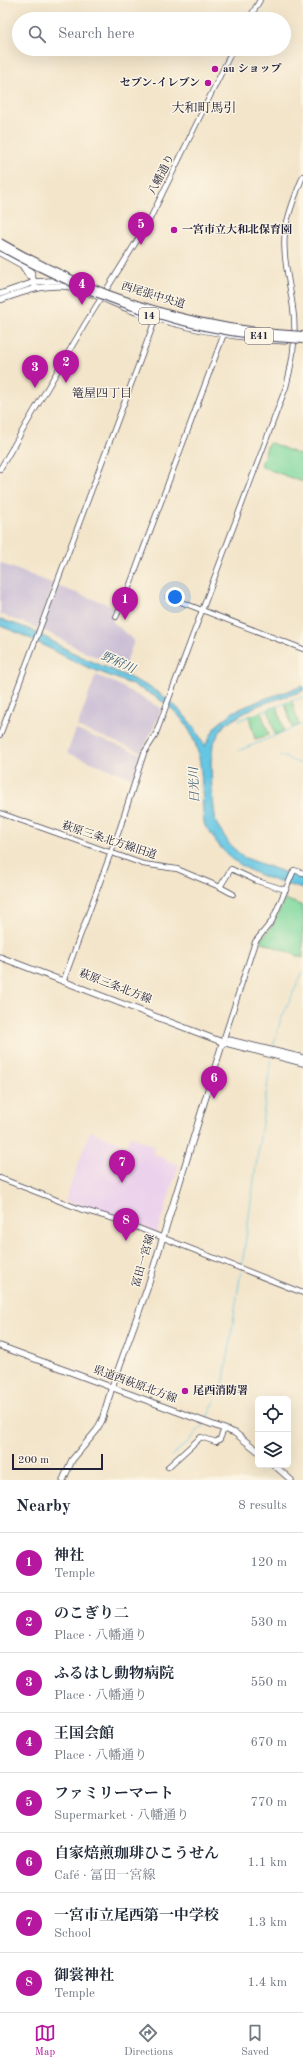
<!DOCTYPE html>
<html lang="en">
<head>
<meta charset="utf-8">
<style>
	:root { --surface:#fff; --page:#f2f2f3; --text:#1f2937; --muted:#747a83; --line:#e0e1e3; --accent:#b5179e }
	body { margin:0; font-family:"Old Standard TT","Noto Serif JP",serif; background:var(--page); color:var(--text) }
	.controls { position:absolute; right:12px; bottom:12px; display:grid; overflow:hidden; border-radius:6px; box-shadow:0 4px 16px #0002 }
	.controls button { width:36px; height:36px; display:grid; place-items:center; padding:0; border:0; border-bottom:1px solid var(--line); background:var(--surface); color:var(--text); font:20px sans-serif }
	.scale { position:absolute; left:12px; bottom:10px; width:91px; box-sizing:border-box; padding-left:4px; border:2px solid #22223b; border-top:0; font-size:11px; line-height:14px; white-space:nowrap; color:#22223b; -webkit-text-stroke:3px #fcf5e5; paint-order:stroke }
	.you { position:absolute; left:175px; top:597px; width:14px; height:14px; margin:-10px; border:3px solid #fff; border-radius:50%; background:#1a73e8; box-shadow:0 0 0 6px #1a73e833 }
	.badge { display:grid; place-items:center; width:26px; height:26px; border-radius:50%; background:var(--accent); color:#fff; font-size:13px; font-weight:700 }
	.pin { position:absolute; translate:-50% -33px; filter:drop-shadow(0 1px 2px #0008) }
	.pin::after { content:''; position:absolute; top:21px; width:14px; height:12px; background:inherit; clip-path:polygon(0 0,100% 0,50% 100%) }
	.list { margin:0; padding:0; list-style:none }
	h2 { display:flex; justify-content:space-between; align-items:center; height:52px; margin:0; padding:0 16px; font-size:17px }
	h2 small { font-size:13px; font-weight:400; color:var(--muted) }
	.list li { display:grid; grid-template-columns:26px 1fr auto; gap:12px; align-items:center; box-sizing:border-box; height:60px; padding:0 16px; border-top:1px solid var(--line) }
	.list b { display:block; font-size:15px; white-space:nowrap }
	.list p { margin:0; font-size:13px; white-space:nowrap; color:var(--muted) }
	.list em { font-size:13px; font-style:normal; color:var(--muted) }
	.icon { flex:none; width:22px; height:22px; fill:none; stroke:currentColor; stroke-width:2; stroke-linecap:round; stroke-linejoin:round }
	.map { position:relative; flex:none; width:303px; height:1480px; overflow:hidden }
	.search { position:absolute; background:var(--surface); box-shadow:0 4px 16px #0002; left:12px; right:12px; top:12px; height:44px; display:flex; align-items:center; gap:10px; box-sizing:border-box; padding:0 14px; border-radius:22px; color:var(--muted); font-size:15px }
	.sheet { height:532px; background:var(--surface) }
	nav { display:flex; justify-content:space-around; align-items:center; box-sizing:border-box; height:56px; border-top:1px solid var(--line); background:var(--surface); font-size:11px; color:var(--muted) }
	nav a { display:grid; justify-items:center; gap:2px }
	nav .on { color:var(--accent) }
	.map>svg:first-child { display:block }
</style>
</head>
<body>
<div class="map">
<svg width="303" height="1480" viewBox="0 0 303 1480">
	<rect width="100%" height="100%" fill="#fcf5e5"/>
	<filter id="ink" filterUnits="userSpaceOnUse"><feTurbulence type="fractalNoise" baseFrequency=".025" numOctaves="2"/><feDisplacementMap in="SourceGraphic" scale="8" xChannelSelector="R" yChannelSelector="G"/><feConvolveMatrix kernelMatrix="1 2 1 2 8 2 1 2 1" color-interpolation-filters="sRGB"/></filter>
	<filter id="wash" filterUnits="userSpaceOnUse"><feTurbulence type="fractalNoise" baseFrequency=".012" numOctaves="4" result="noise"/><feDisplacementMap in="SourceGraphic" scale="16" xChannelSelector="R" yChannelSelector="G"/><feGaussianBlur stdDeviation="0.9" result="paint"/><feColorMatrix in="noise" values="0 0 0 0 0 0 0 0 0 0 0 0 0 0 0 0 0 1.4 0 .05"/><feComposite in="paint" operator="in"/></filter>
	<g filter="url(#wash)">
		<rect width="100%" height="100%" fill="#f3e5ca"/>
		<path fill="#ebd1ec" d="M90 1131 127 1145 130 1136 155 1146 153 1154 179 1165 157 1233 119 1218 65 1201Z"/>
		<g fill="#cbbfd6">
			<path d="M0 563 54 584 37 628 0 614Z"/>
			<path d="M57 586 118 608 114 617 113 622 134 641 124 667 89 654 41 629Z"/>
			<path d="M96 675 115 683 162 709 142 752 77 727Z"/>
			<path d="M76 730 141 754 133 778 67 753Z"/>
		</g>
		<g fill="#7ed89e" stroke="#507d6c">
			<path d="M271 443 303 456V482L262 467 261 465 268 444Z"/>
			<path d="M292 701 299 725 292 728 285 703Z"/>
			<path d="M277 706 284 731 275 735 268 709Z"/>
			<path d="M261 712 269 735 255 739 249 716Z"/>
			<path d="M285 899 303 906V958L260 941 273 925Z"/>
		</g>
		<path fill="#65c6e3" stroke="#44748f" d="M0 619C12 623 26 627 37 633 52 640 65 650 80 656 135 682 174 687 205 746L216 726 233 712 261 700 303 686V691L256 706 224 725 213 744 211 763 212 793 216 823 230 845 243 857 303 879V889C267 879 229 868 211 833 209 831 206 828 205 826 202 817 203 797 202 786 201 766 199 746 188 728 164 689 114 680 76 662 49 649 29 636 0 626Z"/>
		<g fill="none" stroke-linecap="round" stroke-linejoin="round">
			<g stroke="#65c6e3" stroke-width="1">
				<path d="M239 720 303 697"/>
				<path d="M238 751 303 724"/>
				<path d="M280 755 303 765"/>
				<path d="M273 1047 281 1019 303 972"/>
				<path d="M242 1266 271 1059"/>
				<path d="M207 1418 224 1381 241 1271"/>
				<path d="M171 1456 187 1443 203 1425"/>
			</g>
		</g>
	</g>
	<g filter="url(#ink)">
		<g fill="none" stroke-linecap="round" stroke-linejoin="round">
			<g stroke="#413f50" stroke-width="6">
				<g id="minor">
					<path d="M249 19 260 0"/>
					<path d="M0 469 85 324 148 223 233 49"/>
					<path d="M168 597 303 649"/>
					<path d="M116 617 125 598 225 331"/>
					<path d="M0 735 157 315"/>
					<path d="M0 813 143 864 177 869 220 887 233 894"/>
					<path d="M220 887 231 869 257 881 286 890"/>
					<path d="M63 982 120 828 144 753 155 736 165 709 286 387C293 361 297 335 293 308 290 284 282 256 285 232 288 212 296 194 303 176"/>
					<path d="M224 1038 255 942 272 921 294 870 303 873"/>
					<path d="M0 1178 80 1209 118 1220 303 1293"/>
					<path d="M168 1467 201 1437 216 1442 220 1439 224 1429"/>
				</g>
			</g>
			<g stroke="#413f50" stroke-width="7">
				<g id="major">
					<path d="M0 253 22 265 29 276"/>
					<path d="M22 261 30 268 35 286"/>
					<path d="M0 294 35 282 66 280"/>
					<path d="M0 300C20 293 40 285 62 286 83 287 119 307 142 314 188 329 236 338 285 341"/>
					<path d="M0 957 222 1042 303 1063"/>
					<path d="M229 1040 303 1058"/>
					<path d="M0 1346 235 1433 258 1451"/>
					<path d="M274 1465 291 1480"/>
					<path d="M63 1480 72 1460 97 1430 102 1420 112 1387 147 1289 224 1038"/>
				</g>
			</g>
			<use href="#minor" stroke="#fff" stroke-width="4.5"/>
			<use href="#major" stroke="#fff" stroke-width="5.5"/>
			<g stroke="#413f50" stroke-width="8" stroke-linecap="butt">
				<g id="highway-bridge">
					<path d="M0 242C93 296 196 330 303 335"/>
					<path d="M0 247C95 300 194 335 303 340"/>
				</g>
			</g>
			<use href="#highway-bridge" stroke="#fff" stroke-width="6"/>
		</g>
	</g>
	<g fill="#b5179e" stroke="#fcf5e5" stroke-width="1.5">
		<circle cx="215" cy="69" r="4"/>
		<circle cx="208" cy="83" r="4"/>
		<circle cx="174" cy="230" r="4"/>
		<circle cx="185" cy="1391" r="4"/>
	</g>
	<g text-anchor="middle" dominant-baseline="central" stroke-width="3" stroke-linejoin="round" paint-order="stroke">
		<g fill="#fcf5e5" stroke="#63616e" stroke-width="1">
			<rect x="139" y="308" width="20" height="16" rx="3"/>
			<rect x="245" y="328" width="28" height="16" rx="3"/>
		</g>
		<g font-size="10" font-weight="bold" fill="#22223b">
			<text x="149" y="316">14</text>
			<text x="259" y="336">E41</text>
		</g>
		<g font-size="11" font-weight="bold" fill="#22223b" stroke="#fcf5e5" text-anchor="start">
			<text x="223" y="69">au ショップ</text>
			<text x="200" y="83" text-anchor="end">セブン-イレブン</text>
			<text x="182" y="230">一宮市立大和北保育園</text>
			<text x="193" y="1391">尾西消防署</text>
		</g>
		<g font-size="11" fill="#22223b" stroke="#fcf5e5">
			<text transform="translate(162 175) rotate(-63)">八幡通り</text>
			<text transform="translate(153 296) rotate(17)">西尾張中央道</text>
			<text transform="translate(109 841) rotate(18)">萩原三条北方線旧道</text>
			<text transform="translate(115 987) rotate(21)">萩原三条北方線</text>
			<text transform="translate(144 1261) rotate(-74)">冨田一宮線</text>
			<text transform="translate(135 1385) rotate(20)">県道西萩原北方線</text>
		</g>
		<g font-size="12" fill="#22223b" stroke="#fcf5e5">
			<text x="102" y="394">篭屋四丁目</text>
		</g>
		<g font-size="12" font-style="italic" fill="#395b76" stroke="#fcf5e5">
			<text transform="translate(118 663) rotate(24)">野府川</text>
			<text transform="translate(195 785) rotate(-92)">日光川</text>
		</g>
		<g font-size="13" fill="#22223b" stroke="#fcf5e5">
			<text x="204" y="108">大和町馬引</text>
		</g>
	</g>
</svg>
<div class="controls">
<button><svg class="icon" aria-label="locate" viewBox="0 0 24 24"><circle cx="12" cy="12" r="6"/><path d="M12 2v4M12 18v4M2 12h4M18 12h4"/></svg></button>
<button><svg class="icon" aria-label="layers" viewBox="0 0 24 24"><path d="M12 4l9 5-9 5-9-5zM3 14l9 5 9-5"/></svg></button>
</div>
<div class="scale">200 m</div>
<div class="you"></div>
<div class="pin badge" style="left:125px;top:620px">1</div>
<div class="pin badge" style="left:66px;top:383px">2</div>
<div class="pin badge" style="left:35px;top:388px">3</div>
<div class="pin badge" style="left:82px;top:305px">4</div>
<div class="pin badge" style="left:141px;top:245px">5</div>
<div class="pin badge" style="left:214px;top:1099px">6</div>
<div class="pin badge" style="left:122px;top:1183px">7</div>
<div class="pin badge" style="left:126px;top:1241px">8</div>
<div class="search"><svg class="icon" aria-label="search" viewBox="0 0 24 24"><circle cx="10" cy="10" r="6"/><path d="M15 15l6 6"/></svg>Search here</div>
</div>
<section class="sheet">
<h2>Nearby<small>8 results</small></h2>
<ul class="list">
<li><span class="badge">1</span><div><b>神社</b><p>Temple</p></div><em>120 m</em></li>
<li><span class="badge">2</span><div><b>のこぎり二</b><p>Place · 八幡通り</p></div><em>530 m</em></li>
<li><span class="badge">3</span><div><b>ふるはし動物病院</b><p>Place · 八幡通り</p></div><em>550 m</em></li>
<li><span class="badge">4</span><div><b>王国会館</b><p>Place · 八幡通り</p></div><em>670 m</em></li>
<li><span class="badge">5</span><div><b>ファミリーマート</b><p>Supermarket · 八幡通り</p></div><em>770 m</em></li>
<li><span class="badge">6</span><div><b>自家焙煎珈琲ひこうせん</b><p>Café · 冨田一宮線</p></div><em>1.1 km</em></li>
<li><span class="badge">7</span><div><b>一宮市立尾西第一中学校</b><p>School</p></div><em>1.3 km</em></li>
<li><span class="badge">8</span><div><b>御裳神社</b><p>Temple</p></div><em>1.4 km</em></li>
</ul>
</section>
<nav>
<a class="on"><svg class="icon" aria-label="map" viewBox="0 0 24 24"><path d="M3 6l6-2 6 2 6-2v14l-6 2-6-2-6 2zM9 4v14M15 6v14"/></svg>Map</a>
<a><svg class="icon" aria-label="directions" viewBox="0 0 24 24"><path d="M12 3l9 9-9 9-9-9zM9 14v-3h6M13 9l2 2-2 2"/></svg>Directions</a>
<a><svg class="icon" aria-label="saved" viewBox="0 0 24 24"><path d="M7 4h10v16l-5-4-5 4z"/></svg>Saved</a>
</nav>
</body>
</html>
